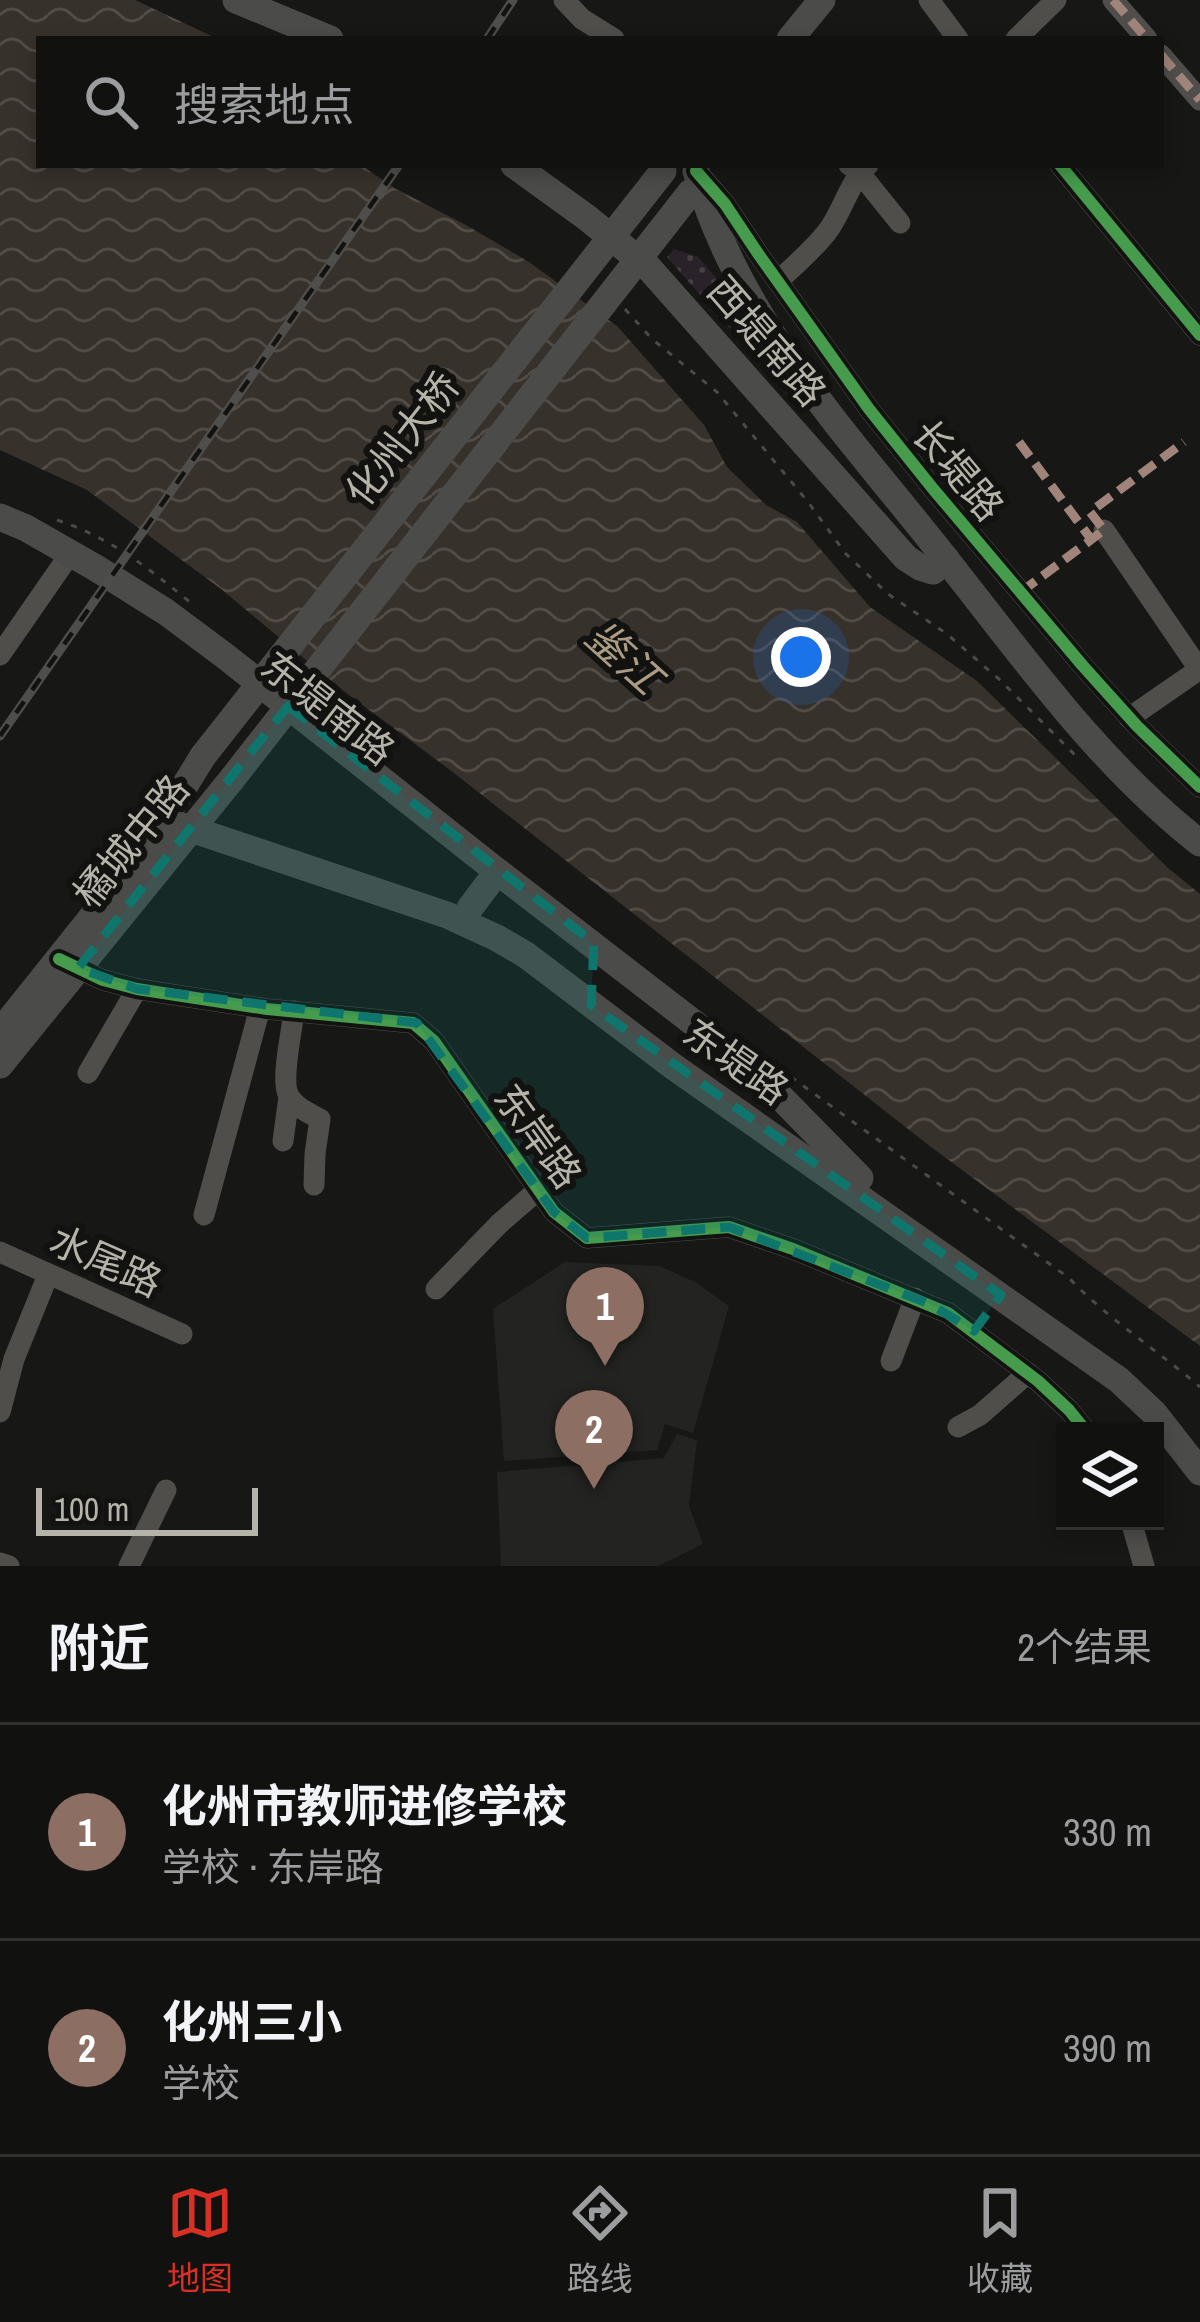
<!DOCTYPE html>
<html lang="zh">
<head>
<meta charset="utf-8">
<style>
	:root { --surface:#111110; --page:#1a1a19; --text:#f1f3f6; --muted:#9c9d9f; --line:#303130; --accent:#d93025 }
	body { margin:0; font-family:"Archivo Narrow","Noto Sans SC",sans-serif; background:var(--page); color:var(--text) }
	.controls { position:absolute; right:36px; bottom:36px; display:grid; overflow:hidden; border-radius:0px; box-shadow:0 6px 18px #0003 }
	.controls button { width:108px; height:108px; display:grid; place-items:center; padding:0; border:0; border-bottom:3px solid var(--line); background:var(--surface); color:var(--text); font:60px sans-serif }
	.scale { position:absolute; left:36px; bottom:30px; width:222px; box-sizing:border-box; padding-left:12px; border:6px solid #b6b3a9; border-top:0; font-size:33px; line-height:42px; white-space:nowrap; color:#b6b3a9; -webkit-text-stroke:9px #121211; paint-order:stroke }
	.you { position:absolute; left:801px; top:657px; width:42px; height:42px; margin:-30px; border:9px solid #fff; border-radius:50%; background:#1a73e8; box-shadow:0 0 0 18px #1a73e833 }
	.badge { display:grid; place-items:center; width:78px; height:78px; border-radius:50%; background:var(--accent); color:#fff; font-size:39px; font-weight:700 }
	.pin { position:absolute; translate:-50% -99px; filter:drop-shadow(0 3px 6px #0008) }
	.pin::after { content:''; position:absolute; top:63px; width:42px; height:36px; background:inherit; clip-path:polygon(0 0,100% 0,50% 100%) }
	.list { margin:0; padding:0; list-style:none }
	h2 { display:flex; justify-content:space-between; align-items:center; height:156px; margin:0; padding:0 48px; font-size:51px }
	h2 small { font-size:39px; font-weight:400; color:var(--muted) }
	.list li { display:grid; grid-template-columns:78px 1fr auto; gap:36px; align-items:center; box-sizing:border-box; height:216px; padding:0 48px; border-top:3px solid var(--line) }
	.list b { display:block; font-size:45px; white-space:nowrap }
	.list p { margin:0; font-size:39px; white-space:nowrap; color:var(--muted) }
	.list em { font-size:39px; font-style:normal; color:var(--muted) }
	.icon { flex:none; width:66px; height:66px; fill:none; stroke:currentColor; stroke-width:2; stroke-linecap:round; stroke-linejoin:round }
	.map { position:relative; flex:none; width:1200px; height:1566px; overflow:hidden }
	.search { position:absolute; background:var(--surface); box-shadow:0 6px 18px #0003; left:36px; right:36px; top:36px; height:132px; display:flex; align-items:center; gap:30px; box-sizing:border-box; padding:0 42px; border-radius:0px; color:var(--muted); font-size:45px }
	.sheet { height:588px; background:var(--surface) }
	nav { display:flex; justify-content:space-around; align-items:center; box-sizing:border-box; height:168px; border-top:3px solid var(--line); background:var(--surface); font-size:33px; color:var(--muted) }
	nav a { display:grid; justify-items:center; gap:6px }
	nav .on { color:var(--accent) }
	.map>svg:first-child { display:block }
</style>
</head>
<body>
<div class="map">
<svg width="1200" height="1566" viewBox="0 0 1200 1566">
	<defs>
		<pattern id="grass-dots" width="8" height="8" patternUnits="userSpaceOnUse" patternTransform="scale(3)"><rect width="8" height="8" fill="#292228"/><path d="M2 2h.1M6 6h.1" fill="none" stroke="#464044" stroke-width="1.8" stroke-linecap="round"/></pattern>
		<pattern id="water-waves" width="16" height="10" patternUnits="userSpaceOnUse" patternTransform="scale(3)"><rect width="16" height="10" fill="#37312b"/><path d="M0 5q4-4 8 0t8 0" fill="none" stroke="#524c47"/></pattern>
	</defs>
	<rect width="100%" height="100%" fill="#171716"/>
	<g fill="#232321">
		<path d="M565 1262 660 1266 695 1282 729 1306 693 1433 665 1424 657 1450 504 1461 493 1309Z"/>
		<path d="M677 1434 697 1440 689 1506 703 1544 658 1566H501L497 1472 664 1458Z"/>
	</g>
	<path fill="url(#grass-dots)" d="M674 249 698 257 711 272 732 296 774 362 807 405 801 410 667 257Z"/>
	<path fill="url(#water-waves)" d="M0 0H135L218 39H39V165H361L396 189 466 225 529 262 618 327 704 425 727 467 766 505 797 522 870 607 977 681 1168 868 1200 894V1346L931 1147 454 773 337 686 221 589 87 490 0 450Z"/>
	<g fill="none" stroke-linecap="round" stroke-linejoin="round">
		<g stroke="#4a4a46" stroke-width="3" stroke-dasharray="6 9" stroke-linecap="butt">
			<path d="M625 309 652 339 717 392 808 502 846 554 888 594 947 634 1000 680 1080 760"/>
			<path d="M57 520C111 538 147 567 191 603"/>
			<path d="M791 1077 1069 1278C1108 1319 1157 1350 1200 1387"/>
		</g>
		<g stroke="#4f4e4b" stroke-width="21">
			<path d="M564 0 582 19 614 39"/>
			<path d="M929 0 958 39"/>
			<path d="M1113 0 1147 39"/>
			<path d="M1016 39 1056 0"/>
			<path d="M1161 55 1200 100"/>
			<path d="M849 165 859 172 900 223"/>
			<path d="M1060 165 1200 335"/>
			<path d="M700 175 725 204 759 255 869 409 934 490 1083 666 1137 726 1200 787"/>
			<path d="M778 281C794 266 813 250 827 232 842 213 850 180 868 165"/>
			<path d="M1104 530 1199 669"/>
			<path d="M0 655 70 554"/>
			<path d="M1129 718 1200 669"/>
			<path d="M67 963 103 980 137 989 267 1009 413 1023 434 1041 554 1212 587 1238 729 1227 793 1249 948 1313 1038 1381 1069 1410 1086 1431"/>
			<path d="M294 1011C292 1031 281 1078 288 1094 294 1107 309 1113 320 1119L315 1154 314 1185"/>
			<path d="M88 1073 137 989"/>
			<path d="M283 1141 289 1097"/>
			<path d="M204 1215 260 1008"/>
			<path d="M0 1252 182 1334"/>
			<path d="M436 1289 499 1224 538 1190"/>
			<path d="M891 1361 915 1298"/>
			<path d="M0 1412 14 1359 48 1275"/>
			<path d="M958 1427 980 1415 1028 1373"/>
			<path d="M1131 1521 1144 1566"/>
			<path d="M0 1563 9 1566"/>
			<path d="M129 1566 166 1490"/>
		</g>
		<g stroke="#4b4b49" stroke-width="27">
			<path d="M236 0 330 39"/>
			<path d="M790 39 822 0"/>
			<path d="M514 165 586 217 648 267 906 558 920 567 933 571 946 559"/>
			<path d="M696 171C738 322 851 438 945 558 1024 658 1099 764 1200 843"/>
			<path d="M0 517 26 528 96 568 166 612 225 656 493 868 752 1068 860 1178"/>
			<path d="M164 820 447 915 497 938 526 955 674 1067 1119 1380 1154 1413 1200 1472"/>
			<path d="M470 908 488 884"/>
			<path d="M0 1032 144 852 203 756"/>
			<path d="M0 1065 232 779"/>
		</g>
		<g stroke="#4e4e4c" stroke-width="9">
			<g id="rail">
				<path d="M487 39 513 0"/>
				<path d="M0 736 399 165"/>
			</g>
		</g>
		<use href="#rail" stroke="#121211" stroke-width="4.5" stroke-dasharray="14" stroke-linecap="butt"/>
		<g stroke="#4b4b49" stroke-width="27">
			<path d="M203 756 663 171"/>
			<path d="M232 779 690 193"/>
		</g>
		<g stroke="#a18479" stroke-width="9" stroke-dasharray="18 9" stroke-linecap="butt">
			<path d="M1113 0 1147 39"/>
			<path d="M1161 55 1200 100"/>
			<path d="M1019 442 1091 539"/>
			<path d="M1021 592 1104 530 1090 512 1184 442"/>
		</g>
		<g stroke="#121211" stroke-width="20">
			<g id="cycleway">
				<path d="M1060 165 1200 335"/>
				<path d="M696 171 725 204 759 255 869 409 934 490 1083 666 1137 726 1200 787"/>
				<path d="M59 959 103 980 137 989 267 1009 413 1023 434 1041 554 1212 587 1238 729 1227 793 1249 948 1313 1038 1381 1069 1410 1086 1431"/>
			</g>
		</g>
		<use href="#cycleway" stroke="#469c4c" stroke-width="12"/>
	</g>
	<path fill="#0f766e" fill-opacity="0.2" stroke="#0f766e" stroke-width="9" stroke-dasharray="24 15" stroke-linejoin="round" d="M288 706 594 943 591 1005 1001 1295 974 1331 930 1304 729 1227 587 1238 554 1212 417 1023 137 989 78 968Z"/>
	<g text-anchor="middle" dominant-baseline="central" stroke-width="12" stroke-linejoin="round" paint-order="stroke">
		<g font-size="39" fill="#b6b3a9" stroke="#121211">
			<text transform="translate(767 341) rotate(49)">西堤南路</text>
			<text transform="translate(402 439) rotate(-52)">化州大桥</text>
			<text transform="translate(958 470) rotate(50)">长堤路</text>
			<text transform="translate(328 708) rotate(38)">东堤南路</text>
			<text transform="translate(131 841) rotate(-51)">橘城中路</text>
			<text transform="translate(736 1061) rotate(35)">东堤路</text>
			<text transform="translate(538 1136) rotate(54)">东岸路</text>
			<text transform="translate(106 1261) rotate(24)">水尾路</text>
		</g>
		<g font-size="42" font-style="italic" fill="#ad9c84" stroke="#121211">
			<text transform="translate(624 657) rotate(42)">鉴江</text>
		</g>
	</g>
</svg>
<div class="controls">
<button><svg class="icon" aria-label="layers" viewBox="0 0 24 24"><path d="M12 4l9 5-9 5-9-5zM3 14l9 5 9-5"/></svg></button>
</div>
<div class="scale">100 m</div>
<div class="you"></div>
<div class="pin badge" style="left:605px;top:1366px;background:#8d6e63">1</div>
<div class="pin badge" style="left:594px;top:1489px;background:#8d6e63">2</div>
<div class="search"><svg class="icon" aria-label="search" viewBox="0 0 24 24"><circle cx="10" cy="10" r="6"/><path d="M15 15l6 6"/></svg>搜索地点</div>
</div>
<section class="sheet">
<h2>附近<small>2个结果</small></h2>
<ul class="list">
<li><span class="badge" style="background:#8d6e63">1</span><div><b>化州市教师进修学校</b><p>学校 · 东岸路</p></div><em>330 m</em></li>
<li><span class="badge" style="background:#8d6e63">2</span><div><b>化州三小</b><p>学校</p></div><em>390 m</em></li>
</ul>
</section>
<nav>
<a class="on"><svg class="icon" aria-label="map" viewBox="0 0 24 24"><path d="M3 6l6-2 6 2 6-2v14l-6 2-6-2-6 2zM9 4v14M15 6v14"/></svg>地图</a>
<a><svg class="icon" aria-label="directions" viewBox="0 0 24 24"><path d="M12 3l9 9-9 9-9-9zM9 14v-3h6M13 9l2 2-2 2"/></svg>路线</a>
<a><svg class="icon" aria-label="saved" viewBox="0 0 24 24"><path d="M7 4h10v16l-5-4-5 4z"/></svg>收藏</a>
</nav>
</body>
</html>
